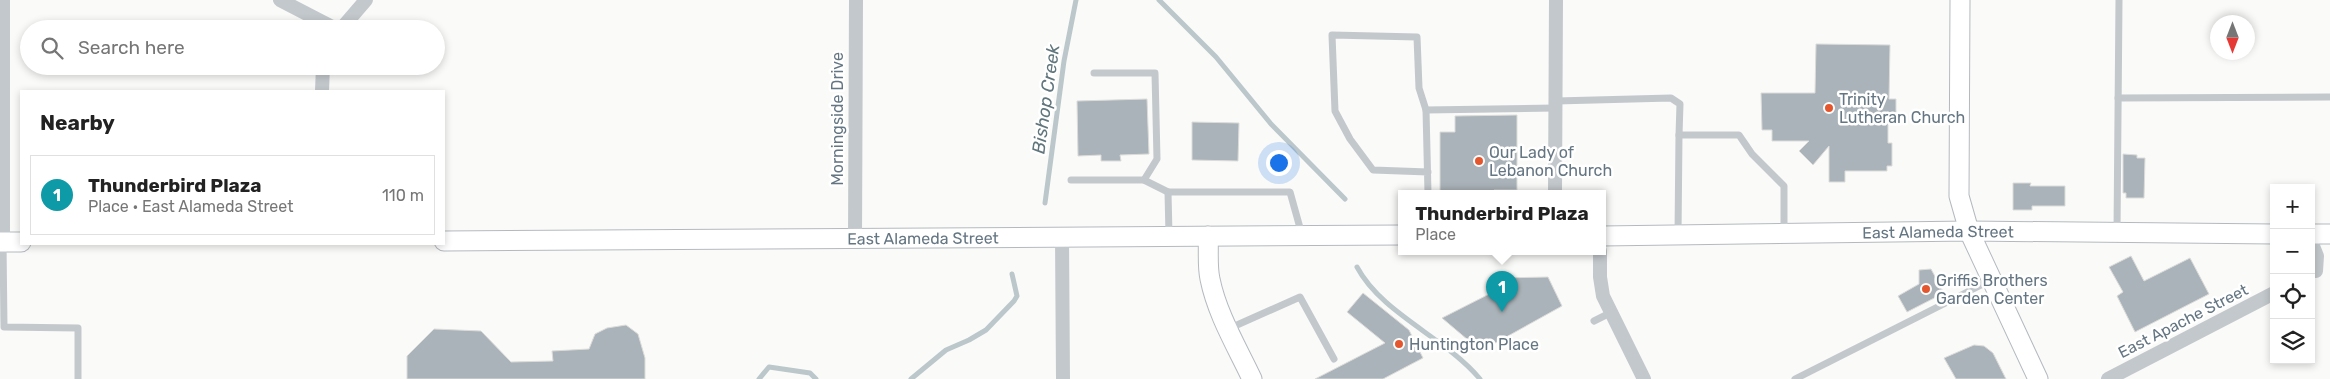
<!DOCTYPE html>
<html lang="en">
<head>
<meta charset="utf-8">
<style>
	:root { --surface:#fff; --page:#f2f2f2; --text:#222; --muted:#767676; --line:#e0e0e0; --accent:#e4572e }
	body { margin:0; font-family:Rubik,sans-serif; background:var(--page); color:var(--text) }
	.controls { position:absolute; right:15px; bottom:15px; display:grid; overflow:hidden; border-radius:0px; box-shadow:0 2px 8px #0003 }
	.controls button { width:45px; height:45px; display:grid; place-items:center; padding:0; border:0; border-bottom:1px solid var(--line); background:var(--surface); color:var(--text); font:25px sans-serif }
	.compass { position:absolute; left:2210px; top:15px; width:45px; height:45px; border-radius:50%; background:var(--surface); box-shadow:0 2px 8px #0003; rotate:180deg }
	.you { position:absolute; left:1278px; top:162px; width:18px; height:18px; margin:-12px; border:4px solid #fff; border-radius:50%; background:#1a73e8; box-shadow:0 0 0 8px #1a73e833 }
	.badge { display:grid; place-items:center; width:32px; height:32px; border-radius:50%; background:var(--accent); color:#fff; font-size:16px; font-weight:700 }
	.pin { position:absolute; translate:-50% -41px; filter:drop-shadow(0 1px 2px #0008) }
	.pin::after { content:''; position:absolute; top:26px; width:18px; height:15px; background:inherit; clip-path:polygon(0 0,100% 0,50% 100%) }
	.popup { position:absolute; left:1398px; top:190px; width:208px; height:65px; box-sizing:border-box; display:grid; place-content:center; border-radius:0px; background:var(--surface); filter:drop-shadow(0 1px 4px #0005); font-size:16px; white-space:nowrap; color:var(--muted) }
	.popup b { font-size:19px; color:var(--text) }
	.popup::after { content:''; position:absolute; left:50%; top:100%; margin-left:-10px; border:10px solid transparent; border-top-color:var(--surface) }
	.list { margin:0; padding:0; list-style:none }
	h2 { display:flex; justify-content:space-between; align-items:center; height:65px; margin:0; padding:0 20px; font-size:21px }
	h2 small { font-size:16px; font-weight:400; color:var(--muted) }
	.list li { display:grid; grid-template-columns:32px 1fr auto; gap:15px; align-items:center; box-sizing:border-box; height:80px; margin:0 10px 10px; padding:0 10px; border:1px solid var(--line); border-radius:0px }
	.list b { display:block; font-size:19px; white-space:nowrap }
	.list p { margin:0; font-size:16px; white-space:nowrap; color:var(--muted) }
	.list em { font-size:16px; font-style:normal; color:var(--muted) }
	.icon { flex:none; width:28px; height:28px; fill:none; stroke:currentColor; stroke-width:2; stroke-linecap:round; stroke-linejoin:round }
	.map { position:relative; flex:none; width:2330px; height:379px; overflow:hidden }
	.search { position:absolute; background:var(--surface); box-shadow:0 2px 8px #0003; left:20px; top:20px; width:425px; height:55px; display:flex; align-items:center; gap:12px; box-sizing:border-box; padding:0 18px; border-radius:28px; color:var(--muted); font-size:19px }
	.panel { position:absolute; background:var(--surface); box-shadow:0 2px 8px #0003; left:20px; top:90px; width:425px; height:155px; border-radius:0px }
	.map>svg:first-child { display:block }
</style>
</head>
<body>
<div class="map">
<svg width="2330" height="379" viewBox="0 0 2330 379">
	<rect width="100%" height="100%" fill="#fafaf8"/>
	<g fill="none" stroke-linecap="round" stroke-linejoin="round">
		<g stroke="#bbc7cb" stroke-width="5">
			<path d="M1159 0 1216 57 1271 124 1345 199"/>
			<path d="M1045 203 1064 61 1076 0"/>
			<path d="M1357 267C1382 314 1445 337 1480 379"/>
			<path d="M759 379 769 367 810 373 816 379"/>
			<path d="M911 379 946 350 969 340 986 330 1014 301 1017 296 1012 274"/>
		</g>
	</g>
	<g fill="#aab3b9" stroke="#dcdcda">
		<path d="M1816 44 1890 45 1889 99H1896V117H1888V143H1892V166H1887V171H1845V182H1829V146L1813 165 1799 151 1809 141H1772V130H1762L1761 93H1815Z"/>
		<path d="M1147 99 1149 154 1120 155 1121 161H1101V155L1078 156 1077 101Z"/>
		<path d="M1517 115V190H1494V193H1440V132H1455V116Z"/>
		<path d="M1192 122 1239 123 1238 161 1192 160Z"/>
		<path d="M2123 154 2137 155V158H2145L2144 198H2126V193H2123Z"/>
		<path d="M2013 183H2031L2030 186H2065V206H2032V210H2013Z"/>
		<path d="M2131 256 2144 281 2190 258 2209 294 2135 332 2117 296 2123 292 2109 267Z"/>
		<path d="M1931 269 1944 293 1907 312 1898 296 1919 284V270Z"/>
		<path d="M1548 277 1562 306 1481 351 1442 318 1503 287 1499 278Z"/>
		<path d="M1363 293 1409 330 1423 358 1383 379H1315L1385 343 1347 312Z"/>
		<path d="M626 325 638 334 645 358V379H407V356L434 329 481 331 511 362 553 361 552 351 589 349 595 334 607 328Z"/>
		<path d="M1974 345 1984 346 1993 353 2006 379H1956L1944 358Z"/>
	</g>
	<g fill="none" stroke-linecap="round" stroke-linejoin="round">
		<g stroke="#b3babf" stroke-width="21">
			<g id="secondary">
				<path d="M1960 0 1959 196 1969 231 2038 379"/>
				<path d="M2311 234H2330"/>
				<path d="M1208 236C1209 250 1207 266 1210 279 1217 314 1237 347 1252 379"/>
				<path id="s1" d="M1602 236 1969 231 2274 234"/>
				<path id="s2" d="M444 241 1402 235"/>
				<path d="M0 242H21"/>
			</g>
		</g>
		<g stroke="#c3c8cc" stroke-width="7">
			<path d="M1094 73H1155L1157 159 1144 180"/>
			<path d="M2118 98 2330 97"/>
			<path d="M1556 101 1671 98 1680 104 1679 135"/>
			<path d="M1426 110 1555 108"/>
			<path d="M1428 172 1373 170 1350 139 1335 111 1332 35 1417 37 1419 88 1426 110 1428 193"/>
			<path d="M1071 180H1144L1168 192"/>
			<path d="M2117 231 2119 0"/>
			<path d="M1678 234 1679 135H1739L1752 154 1784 186V233"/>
			<path d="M1169 235 1168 192H1290L1302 235"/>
			<path d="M3 243 4 327 78 328V379"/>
			<path d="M1594 321 1610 313"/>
			<path d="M1228 329 1300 297 1334 359"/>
			<path d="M1795 379 1991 280"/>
		</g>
		<g stroke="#c3c8cc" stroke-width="14">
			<path d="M3 0V242"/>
			<path d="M280 0 336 29"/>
			<path d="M341 29 366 0"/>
			<path d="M322 91 323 66"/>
			<path d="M1555 193 1556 0"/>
			<path d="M1062 237 1063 379"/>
			<path d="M855 239 856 0"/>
			<path d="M2311 241 2317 256 2316 271"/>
			<path d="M1600 251V277L1603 296 1644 379"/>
			<path d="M2108 379 2274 293"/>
		</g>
		<use href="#secondary" stroke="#fff" stroke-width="19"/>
	</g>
	<g fill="#e4572e" stroke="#fff" stroke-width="2">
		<circle cx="1829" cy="108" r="5"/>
		<circle cx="1479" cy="161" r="5"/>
		<circle cx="1926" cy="289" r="5"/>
		<circle cx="1399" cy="344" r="5"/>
	</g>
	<g text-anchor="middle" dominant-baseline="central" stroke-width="5" stroke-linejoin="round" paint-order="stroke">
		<g font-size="16" fill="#657683" stroke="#fff" text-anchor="start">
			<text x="1839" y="99">Trinity<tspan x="1839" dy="18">Lutheran Church</tspan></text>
			<text x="1489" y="152">Our Lady of<tspan x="1489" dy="18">Lebanon Church</tspan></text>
			<text x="1936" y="280">Griffis Brothers<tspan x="1936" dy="18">Garden Center</tspan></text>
			<text x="1409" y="344">Huntington Place</text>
		</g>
		<g font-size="16" fill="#657683" stroke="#fff">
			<text transform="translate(837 119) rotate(-90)">Morningside Drive</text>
			<text stroke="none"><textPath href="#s1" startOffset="336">East Alameda Street</textPath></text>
			<text stroke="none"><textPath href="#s2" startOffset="479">East Alameda Street</textPath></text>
			<text transform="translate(2183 321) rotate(-27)">East Apache Street</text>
		</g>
		<g font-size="18" font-style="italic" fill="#60757c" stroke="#fff">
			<text transform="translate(1046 99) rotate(-82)">Bishop Creek</text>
		</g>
	</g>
</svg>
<div class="controls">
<button>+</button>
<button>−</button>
<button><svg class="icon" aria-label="locate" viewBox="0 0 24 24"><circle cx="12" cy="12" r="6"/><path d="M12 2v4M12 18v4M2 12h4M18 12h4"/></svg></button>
<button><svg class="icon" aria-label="layers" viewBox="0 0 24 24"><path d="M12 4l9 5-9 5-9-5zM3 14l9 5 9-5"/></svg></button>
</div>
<svg class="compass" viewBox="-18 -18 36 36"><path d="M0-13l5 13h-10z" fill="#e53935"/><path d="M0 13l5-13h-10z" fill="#767676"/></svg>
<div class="you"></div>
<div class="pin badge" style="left:1502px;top:312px;background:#0f9aa8">1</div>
<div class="popup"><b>Thunderbird Plaza</b>Place</div>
<div class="search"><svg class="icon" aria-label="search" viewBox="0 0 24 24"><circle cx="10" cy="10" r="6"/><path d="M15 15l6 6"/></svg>Search here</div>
<section class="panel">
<h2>Nearby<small></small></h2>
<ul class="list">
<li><span class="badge" style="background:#0f9aa8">1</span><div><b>Thunderbird Plaza</b><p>Place · East Alameda Street</p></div><em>110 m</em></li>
</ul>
</section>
</div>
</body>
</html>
